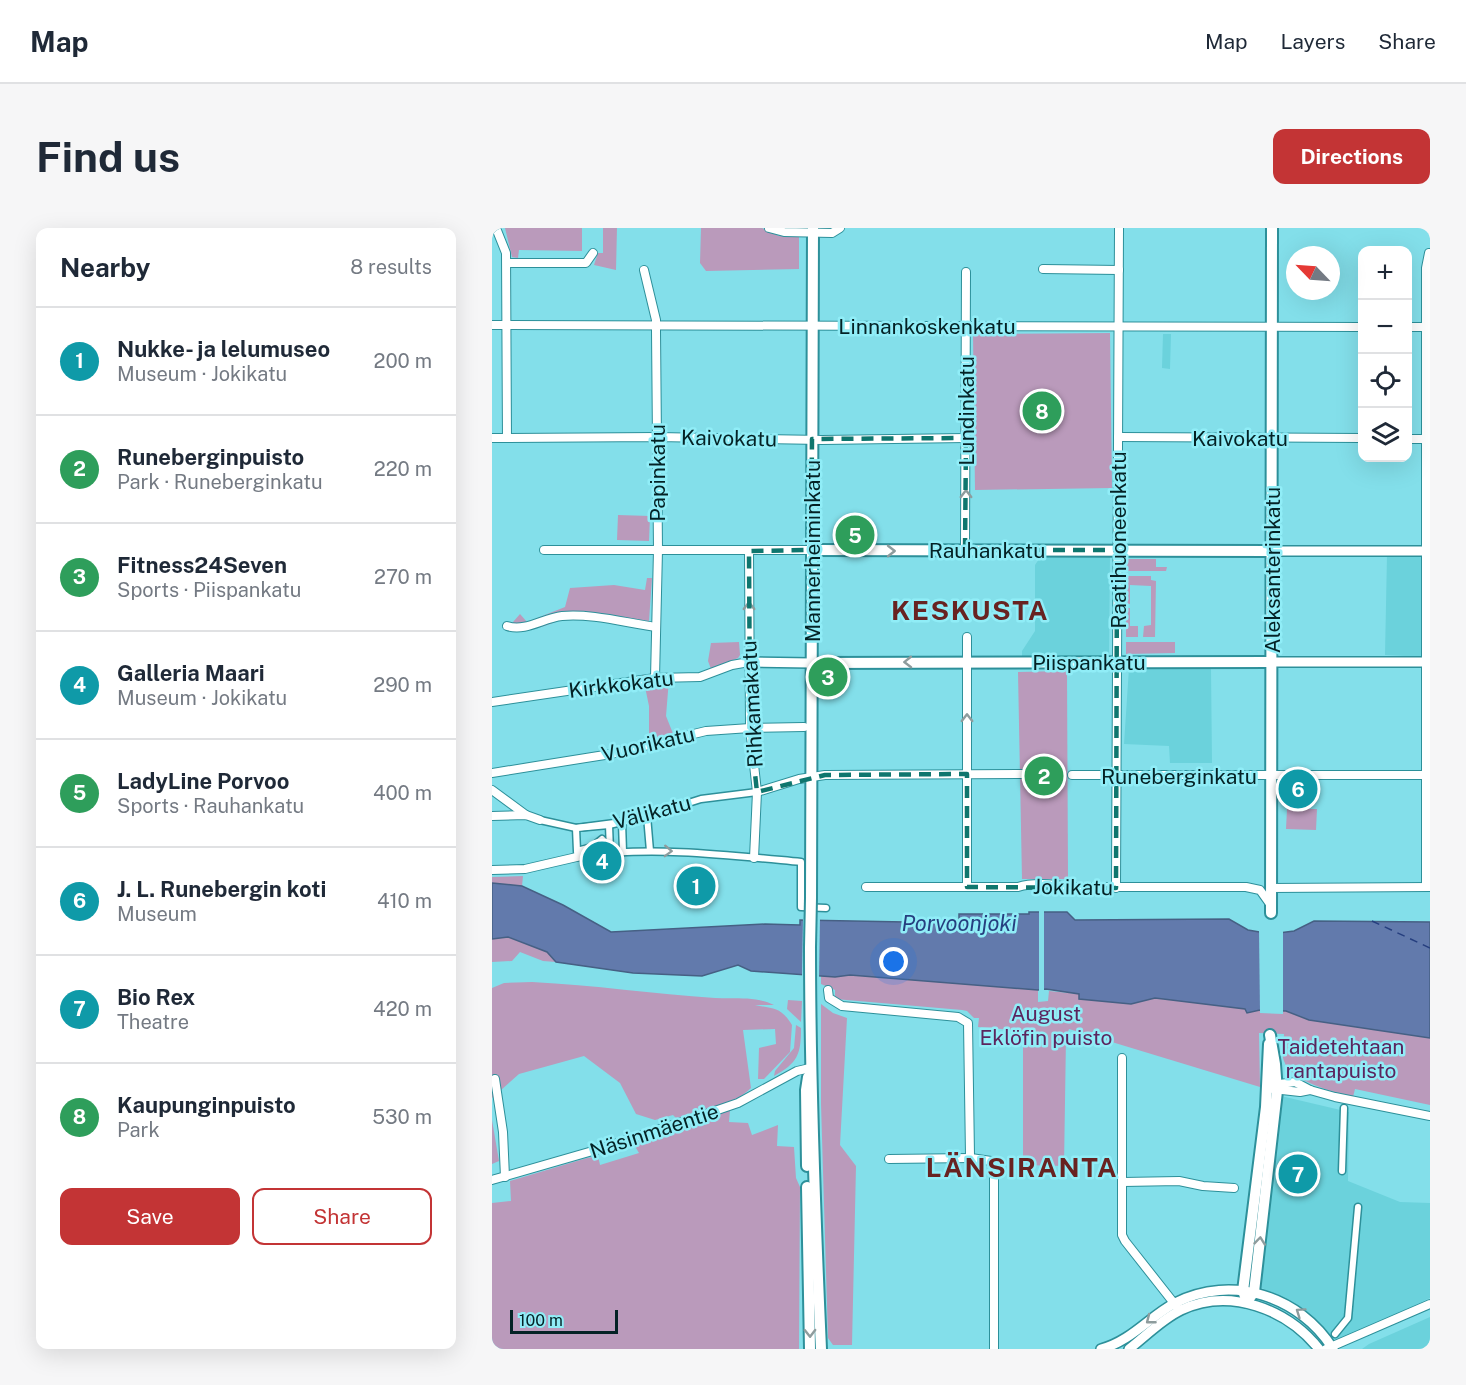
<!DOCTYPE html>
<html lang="en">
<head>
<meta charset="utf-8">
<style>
	:root { --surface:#fff; --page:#f6f6f7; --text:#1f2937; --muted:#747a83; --line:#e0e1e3; --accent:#c33435 }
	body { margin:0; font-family:"Public Sans",sans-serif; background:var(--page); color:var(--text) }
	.controls { position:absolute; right:18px; top:18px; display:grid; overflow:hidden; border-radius:12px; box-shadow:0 6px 24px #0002 }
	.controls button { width:54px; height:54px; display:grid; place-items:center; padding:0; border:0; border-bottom:2px solid var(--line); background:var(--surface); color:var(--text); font:30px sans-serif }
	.compass { position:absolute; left:794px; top:18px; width:54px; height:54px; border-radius:50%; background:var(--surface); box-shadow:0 6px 24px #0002; rotate:295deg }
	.scale { position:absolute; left:18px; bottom:15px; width:108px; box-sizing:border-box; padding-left:6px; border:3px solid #042225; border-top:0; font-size:16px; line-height:21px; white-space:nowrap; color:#042225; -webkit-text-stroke:4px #90edf7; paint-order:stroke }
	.you { position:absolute; left:402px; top:734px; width:21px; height:21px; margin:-15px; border:4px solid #fff; border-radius:50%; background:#1a73e8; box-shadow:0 0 0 9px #1a73e833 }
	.badge { display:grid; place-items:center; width:39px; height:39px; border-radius:50%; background:var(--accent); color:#fff; font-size:20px; font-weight:700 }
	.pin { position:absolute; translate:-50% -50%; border:3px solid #fff; box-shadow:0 2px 6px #0006 }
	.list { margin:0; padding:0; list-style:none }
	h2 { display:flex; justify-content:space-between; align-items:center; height:78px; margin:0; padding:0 24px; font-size:26px }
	h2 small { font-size:20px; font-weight:400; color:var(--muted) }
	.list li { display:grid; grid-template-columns:39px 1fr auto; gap:18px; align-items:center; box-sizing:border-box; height:108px; padding:0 24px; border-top:2px solid var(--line) }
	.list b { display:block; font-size:22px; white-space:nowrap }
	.list p { margin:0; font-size:20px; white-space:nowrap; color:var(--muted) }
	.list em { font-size:20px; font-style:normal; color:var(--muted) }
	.actions { display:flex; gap:12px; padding:18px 24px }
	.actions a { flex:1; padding:14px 0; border:2px solid var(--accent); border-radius:12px; text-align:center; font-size:21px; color:var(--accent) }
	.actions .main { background:var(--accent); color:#fff }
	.icon { flex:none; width:33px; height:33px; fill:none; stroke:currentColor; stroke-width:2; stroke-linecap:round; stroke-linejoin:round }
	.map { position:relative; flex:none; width:938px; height:1121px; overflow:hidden; border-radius:12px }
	header { display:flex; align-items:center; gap:36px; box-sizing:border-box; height:84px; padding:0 30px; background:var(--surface); border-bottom:2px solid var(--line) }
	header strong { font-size:28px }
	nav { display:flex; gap:33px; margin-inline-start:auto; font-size:21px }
	.intro { display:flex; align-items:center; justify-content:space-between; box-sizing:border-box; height:144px; padding:0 36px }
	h1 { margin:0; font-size:42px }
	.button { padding:15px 27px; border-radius:12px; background:var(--accent); color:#fff; font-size:21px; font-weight:700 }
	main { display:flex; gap:36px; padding:0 36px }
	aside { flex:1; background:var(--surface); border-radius:12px; box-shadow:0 6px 24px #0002 }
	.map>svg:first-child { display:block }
</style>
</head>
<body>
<header>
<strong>Map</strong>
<nav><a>Map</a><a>Layers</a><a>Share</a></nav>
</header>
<div class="intro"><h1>Find us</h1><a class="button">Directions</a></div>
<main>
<aside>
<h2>Nearby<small>8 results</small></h2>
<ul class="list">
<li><span class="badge" style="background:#0f9aa8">1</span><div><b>Nukke- ja lelumuseo</b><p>Museum · Jokikatu</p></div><em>200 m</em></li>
<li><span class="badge" style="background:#2e9e5b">2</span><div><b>Runeberginpuisto</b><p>Park · Runeberginkatu</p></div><em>220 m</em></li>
<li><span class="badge" style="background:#2e9e5b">3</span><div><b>Fitness24Seven</b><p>Sports · Piispankatu</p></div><em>270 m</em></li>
<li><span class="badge" style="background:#0f9aa8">4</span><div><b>Galleria Maari</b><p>Museum · Jokikatu</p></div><em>290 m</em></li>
<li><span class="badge" style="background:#2e9e5b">5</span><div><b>LadyLine Porvoo</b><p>Sports · Rauhankatu</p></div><em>400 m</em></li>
<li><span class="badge" style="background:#0f9aa8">6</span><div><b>J. L. Runebergin koti</b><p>Museum</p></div><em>410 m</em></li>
<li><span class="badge" style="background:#0f9aa8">7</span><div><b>Bio Rex</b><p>Theatre</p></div><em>420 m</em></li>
<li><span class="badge" style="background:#2e9e5b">8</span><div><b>Kaupunginpuisto</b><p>Park</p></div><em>530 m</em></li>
</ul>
<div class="actions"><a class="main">Save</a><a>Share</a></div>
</aside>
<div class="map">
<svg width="938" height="1121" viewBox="0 0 938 1121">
	<rect width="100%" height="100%" fill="#83dfea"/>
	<g fill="#6bd2dc">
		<path d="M671 106H679L678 141 670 140Z"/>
		<path d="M618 327 617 429 530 428V423L543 403V337L549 328Z"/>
		<path d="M895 327 931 328 932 429 893 427Z"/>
		<path d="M637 440 719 441 720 535H678L677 518 632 516Z"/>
		<path d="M789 868 857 884 856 953 908 974 938 975V1070L842 1116 820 1089 805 1077 768 1059Z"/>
		<path d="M938 1089V1121H870L877 1116Z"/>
	</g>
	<g fill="#ba9abb">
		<path d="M13 0H90V23L27 22 26 30 20 29Z"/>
		<path d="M111 0H125L124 42 102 37 106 25H111Z"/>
		<path d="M209 0H270L287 8 307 9V41L214 43 208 35Z"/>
		<path d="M618 105 620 260 483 262 481 106Z"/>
		<path d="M126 287 158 288 157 313 125 312Z"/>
		<path d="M634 331H664V339H675L674 343H634Z"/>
		<path d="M634 348H659V352L664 353 663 409H651L652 398 659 397V358L638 357V376H634Z"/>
		<path d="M155 350H160L157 393 73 383 71 391C54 398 34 406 15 401L28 386 35 394 73 379 78 360 122 357 153 362Z"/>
		<path d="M634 380H638V398H646V409H634Z"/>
		<path d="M247 414 248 427 246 430 219 441 216 433 219 415Z"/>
		<path d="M634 414H683V425L634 426Z"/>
		<path d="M575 443 576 651H530L526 444Z"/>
		<path d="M177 451 174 488 182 508 157 514V478L152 454Z"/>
		<path d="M795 581H825L824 602 794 601Z"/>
		<path d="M31 648 30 658 0 655V649Z"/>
		<path d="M16 709 55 724 64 734 51 733 28 724 20 733 0 734V711Z"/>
		<path d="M358 747 546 762V774L556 773 557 763 587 766V771L639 776 663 770 754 781 755 785 768 782 794 783 817 792 938 810V877L863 861 861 869C843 864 799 854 792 833 789 826 792 814 792 806L767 805 768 859 577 801 574 809 572 938 531 937V803L486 799 487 790H482L475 783 470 782 343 771V762L329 756V748Z"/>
		<path d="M40 754C102 757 162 766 223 770 242 771 265 768 282 777H263C282 781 289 779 300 797L298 824 272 851H266L267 820 284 816 283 801 251 802 259 860C240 878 211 885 187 893L181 887 163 892 144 886 128 855 92 828 27 846 0 870V760L12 755Z"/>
		<path d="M296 772 310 773 309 794 295 781Z"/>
		<path d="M329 776 341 785 355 790 348 917 364 938 360 1117H341L336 1110 329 876Z"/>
		<path d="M304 797 309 800C309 826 306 835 282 848L283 843 302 820Z"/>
		<path d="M238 882 237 894 256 895 260 907 286 897 285 918 302 919 304 950 308 959 307 1121H0V975L19 973 18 953 95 930 106 928 108 937 147 925 141 915Z"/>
		<path d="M0 892 7 933 0 936Z"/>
	</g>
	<path fill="#627aac" stroke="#466084" stroke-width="1.5" d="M0 655 30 658 71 677 119 704 273 696 308 697V692L467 695V686H537V684H575L583 692 737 691 756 702 779 706 802 703 822 693 938 694V810L817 792 794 783 768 782 755 785 753 781 663 770 639 776 587 771V766L554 761 546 762 358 747 343 749 259 743 246 737 210 748 141 745 64 734 55 724 16 709 0 711Z"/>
	<g fill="#83dfea">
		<path d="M547 681H552V764L547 765Z"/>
		<path d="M311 689H328L327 751 310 749Z"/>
		<path d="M767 702H791V786L768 785Z"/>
	</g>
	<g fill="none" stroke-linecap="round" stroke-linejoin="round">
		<path stroke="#263f7f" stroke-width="1.5" stroke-dasharray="8 6" stroke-linecap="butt" d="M880 693 938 720"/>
		<g stroke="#2d909a" stroke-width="9">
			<g id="pedestrian">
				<path d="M155 588 158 623"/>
				<path d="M48 592 84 600 117 597 155 588 209 571 265 564"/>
				<path d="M130 594 131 624H118L86 629 85 624 101 621 111 612 110 611 100 619 85 623 84 600Z"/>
				<path d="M117 597 118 624"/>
				<path d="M89 628C162 618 236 627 309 634V679L334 680"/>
				<path d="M850 943 852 880"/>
				<path d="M843 1106 856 1090 866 979"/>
			</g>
		</g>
		<g stroke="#2d909a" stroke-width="10">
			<g id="minor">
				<path d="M4 0 14 25 15 210"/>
				<path d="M277 0 292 4 340 5 348 0"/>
				<path d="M15 35H94L101 25"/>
				<path d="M551 41 627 42"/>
				<path d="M152 42 164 92V103L166 322 163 450"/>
				<path d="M0 97 870 99"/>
				<path d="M916 99H938"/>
				<path d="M626 209 870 210"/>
				<path d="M0 210 166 209 330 212 474 210"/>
				<path d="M916 211H938"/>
				<path d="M52 322H319"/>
				<path d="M473 322 474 44"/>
				<path d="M257 323 258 500 265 564 262 630"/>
				<path d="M15 398C34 404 51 390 70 388 98 385 135 395 164 399"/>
				<path d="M0 474 163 450 208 449 240 437 257 434"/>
				<path d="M0 545 119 526 214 503 258 500 312 499"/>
				<path d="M580 547H938"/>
				<path d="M0 562 34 587"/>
				<path d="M265 564 307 551 333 547 531 546"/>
				<path d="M0 588 34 587 48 592"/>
				<path d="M0 642 33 641 89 628"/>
				<path d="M374 659H526C538 655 560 655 573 659H754L768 662 778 676"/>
				<path d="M475 659V409"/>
				<path d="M934 659V40L937 25"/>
				<path d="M624 660 627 0"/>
				<path d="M779 660 937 659"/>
				<path d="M336 762 337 770 350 778 466 789 476 795 478 928 479 930 499 933 502 938V1121"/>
				<path d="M630 830V1007L633 1013 685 1079"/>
				<path d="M3 851 11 904 13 949"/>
				<path d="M780 857 803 854 818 862 843 869 938 888"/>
				<path d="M781 861 808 864 818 862"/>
				<path d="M397 931 479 930"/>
				<path d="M0 952 104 922 214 886 246 875 305 843 318 840"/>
				<path d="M631 954 687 953 711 958 742 960"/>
				<path d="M834 1121 938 1076"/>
			</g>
		</g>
		<g stroke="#2d909a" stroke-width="12">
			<g id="tertiary">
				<path d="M780 323H938"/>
				<path d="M257 434 319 435"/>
				<path d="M780 434H938"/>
				<path d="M609 1121C639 1113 657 1089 683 1075 740 1046 808 1068 841 1121"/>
				<path d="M637 1121C654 1108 670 1091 689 1082 738 1059 795 1081 827 1121"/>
			</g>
		</g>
		<g stroke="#2d909a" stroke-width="14">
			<g id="secondary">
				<path d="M319 322 780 323"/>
				<path d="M319 435 780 434"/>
				<path d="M319 670 321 0"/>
				<path d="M779 685 780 0"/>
				<path d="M318 719C318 853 323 987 329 1121"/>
				<path d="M315 938 314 862 316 849"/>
				<path d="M315 959 318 1121"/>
				<path d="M755 1074 762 1064 785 863 783 836 778 807"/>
				<path d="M755 1074 751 1063 774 879 777 816"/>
			</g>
		</g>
		<use href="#pedestrian" stroke="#fff" stroke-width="6"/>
		<use href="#minor" stroke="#fff" stroke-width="8"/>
		<use href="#tertiary" stroke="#fff" stroke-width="9"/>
		<use href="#secondary" stroke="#fff" stroke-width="10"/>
		<g stroke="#2d909a" stroke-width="14" stroke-linecap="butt">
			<path id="secondary-bridge" d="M318 719 319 670"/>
		</g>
		<use href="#secondary-bridge" stroke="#fff" stroke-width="10"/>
	</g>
	<defs><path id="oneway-chevron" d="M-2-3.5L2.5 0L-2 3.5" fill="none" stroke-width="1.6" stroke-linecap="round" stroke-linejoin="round" transform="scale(1.5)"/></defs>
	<g stroke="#8e9c9d">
		<use href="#oneway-chevron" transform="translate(474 266) rotate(-90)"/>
		<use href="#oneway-chevron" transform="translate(399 323)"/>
		<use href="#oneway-chevron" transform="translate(257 378) rotate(-90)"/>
		<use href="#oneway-chevron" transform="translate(416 434) rotate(179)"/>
		<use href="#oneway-chevron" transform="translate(475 490) rotate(-90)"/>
		<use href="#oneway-chevron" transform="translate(176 623) rotate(2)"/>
		<use href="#oneway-chevron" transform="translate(768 1013) rotate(-84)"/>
		<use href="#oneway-chevron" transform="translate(808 1084) rotate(-145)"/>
		<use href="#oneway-chevron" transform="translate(658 1092) rotate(142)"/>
		<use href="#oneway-chevron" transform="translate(318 1105) rotate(89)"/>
	</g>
	<path fill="none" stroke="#0f766e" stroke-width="4.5" stroke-dasharray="12 8" stroke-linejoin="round" d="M474 210 473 322H625L624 660 475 659V546L333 547 265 564 258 500 257 323 319 322 320 211Z"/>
	<g text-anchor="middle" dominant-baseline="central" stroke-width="5" stroke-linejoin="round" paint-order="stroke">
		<g font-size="21" fill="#042225" stroke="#90edf7">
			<text x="435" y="98">Linnankoskenkatu</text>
			<text transform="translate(474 183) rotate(-90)">Lundinkatu</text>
			<text transform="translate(237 210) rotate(1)">Kaivokatu</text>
			<text x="748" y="210">Kaivokatu</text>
			<text transform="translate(165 245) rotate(-90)">Papinkatu</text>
			<text transform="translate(626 312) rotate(-90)">Raatihuoneenkatu</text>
			<text x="495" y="322">Rauhankatu</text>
			<text transform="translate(320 323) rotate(-90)">Mannerheiminkatu</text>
			<text transform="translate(780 342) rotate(-90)">Aleksanterinkatu</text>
			<text x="597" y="434">Piispankatu</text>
			<text transform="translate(129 456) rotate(-7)">Kirkkokatu</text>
			<text transform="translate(260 476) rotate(-93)">Rihkamakatu</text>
			<text transform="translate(156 516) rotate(-13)">Vuorikatu</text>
			<text x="687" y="548">Runeberginkatu</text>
			<text transform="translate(160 584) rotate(-15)">Välikatu</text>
			<text transform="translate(581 659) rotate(1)">Jokikatu</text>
			<text transform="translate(162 903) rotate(-18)">Näsinmäentie</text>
		</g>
		<g font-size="21" fill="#5b255e" stroke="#90edf7">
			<text x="554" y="785">August<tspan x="554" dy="24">Eklöfin puisto</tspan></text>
			<text x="849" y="818">Taidetehtaan<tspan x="849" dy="24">rantapuisto</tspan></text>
		</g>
		<g font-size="22" font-style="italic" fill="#263f7f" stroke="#90edf7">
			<text x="467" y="695">Porvoonjoki</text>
		</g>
		<g font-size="27" font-weight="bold" letter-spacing="1.5" fill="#682321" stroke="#90edf7">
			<text x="478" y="382">KESKUSTA</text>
			<text x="530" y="939">LÄNSIRANTA</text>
		</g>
	</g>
</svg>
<div class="controls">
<button>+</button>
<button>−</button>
<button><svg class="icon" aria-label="locate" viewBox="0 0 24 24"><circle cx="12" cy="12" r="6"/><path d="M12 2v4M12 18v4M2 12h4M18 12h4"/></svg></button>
<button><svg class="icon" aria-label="layers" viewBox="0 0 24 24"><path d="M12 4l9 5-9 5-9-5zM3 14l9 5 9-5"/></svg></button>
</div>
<svg class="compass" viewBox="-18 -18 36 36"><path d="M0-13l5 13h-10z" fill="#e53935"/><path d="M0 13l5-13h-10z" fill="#747a83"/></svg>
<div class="scale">100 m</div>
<div class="you"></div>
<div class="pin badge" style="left:204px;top:658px;background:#0f9aa8">1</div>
<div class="pin badge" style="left:552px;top:548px;background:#2e9e5b">2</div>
<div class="pin badge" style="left:336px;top:449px;background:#2e9e5b">3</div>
<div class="pin badge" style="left:110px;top:633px;background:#0f9aa8">4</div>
<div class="pin badge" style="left:363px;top:307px;background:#2e9e5b">5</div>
<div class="pin badge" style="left:806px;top:561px;background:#0f9aa8">6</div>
<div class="pin badge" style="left:806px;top:946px;background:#0f9aa8">7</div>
<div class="pin badge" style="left:550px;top:183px;background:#2e9e5b">8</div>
</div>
</main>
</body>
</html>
